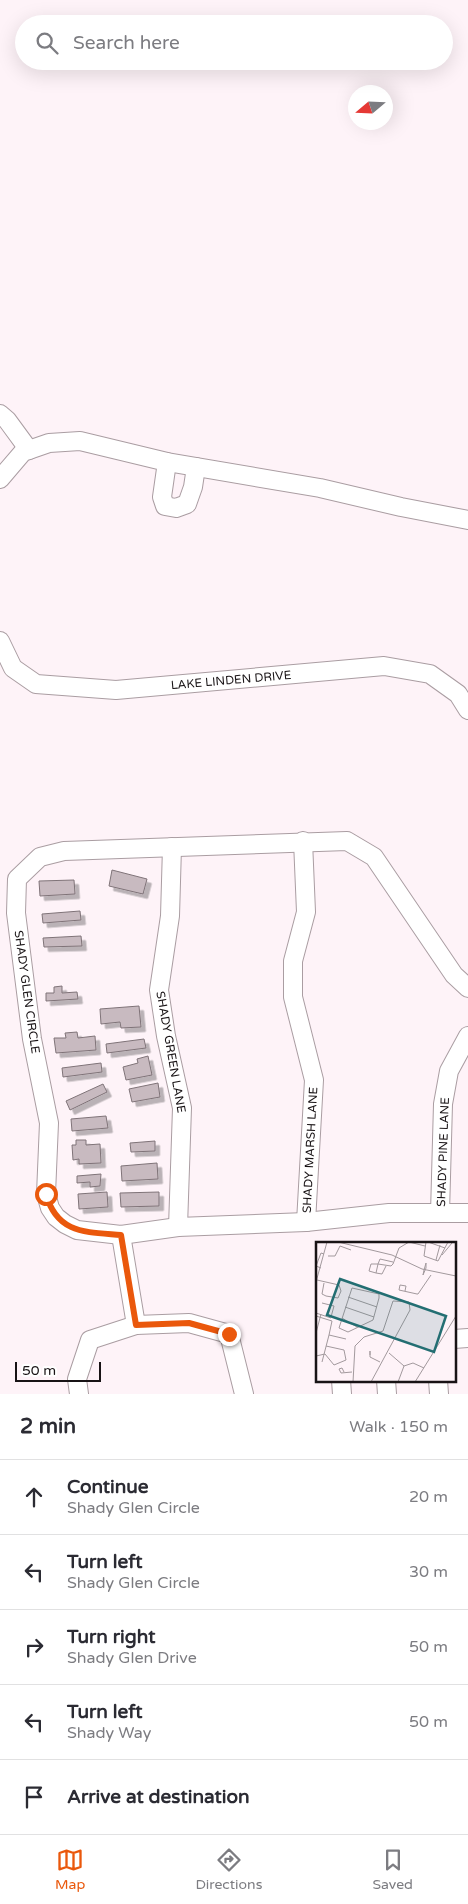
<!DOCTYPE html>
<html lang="en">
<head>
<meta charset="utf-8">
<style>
	:root { --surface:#fff; --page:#f7f7f7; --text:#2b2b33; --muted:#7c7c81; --line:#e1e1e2; --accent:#ea580c }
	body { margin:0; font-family:"Varela Round",sans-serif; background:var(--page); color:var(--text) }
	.compass { position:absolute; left:348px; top:85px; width:45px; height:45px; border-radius:50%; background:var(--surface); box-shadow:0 5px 20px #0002; rotate:251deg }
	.scale { position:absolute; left:15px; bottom:12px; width:86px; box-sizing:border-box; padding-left:5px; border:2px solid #181315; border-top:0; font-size:14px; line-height:18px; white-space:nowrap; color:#181315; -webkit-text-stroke:4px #fff; paint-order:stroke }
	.stop { position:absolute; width:15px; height:15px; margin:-11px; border:4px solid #ea580c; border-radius:50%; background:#fff }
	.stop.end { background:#ea580c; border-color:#fff; box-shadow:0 1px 5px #0008 }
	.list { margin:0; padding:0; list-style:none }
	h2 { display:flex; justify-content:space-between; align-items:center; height:65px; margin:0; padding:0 20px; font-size:21px }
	h2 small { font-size:16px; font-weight:400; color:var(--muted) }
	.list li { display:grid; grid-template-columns:32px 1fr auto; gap:15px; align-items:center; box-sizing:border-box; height:75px; padding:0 20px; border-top:1px solid var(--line) }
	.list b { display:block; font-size:19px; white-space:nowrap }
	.list p { margin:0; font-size:16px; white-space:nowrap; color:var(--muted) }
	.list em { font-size:16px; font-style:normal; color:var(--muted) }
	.icon { flex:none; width:28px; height:28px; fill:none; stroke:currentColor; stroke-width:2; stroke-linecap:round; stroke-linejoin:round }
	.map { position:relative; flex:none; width:468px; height:1394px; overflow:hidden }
	.search { position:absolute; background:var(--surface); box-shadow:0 5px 20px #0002; left:15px; right:15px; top:15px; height:55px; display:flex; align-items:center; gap:12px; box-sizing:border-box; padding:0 18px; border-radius:28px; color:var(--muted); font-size:19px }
	.sheet { height:440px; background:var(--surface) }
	nav { display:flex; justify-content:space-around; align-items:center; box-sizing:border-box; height:70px; border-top:1px solid var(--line); background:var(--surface); font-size:14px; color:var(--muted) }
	nav a { display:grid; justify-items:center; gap:2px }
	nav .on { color:var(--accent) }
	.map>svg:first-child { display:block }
</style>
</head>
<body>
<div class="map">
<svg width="468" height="1394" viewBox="0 0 468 1394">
	<defs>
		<filter id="shadow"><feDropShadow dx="4.5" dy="4.5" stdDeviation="0" flood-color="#0004"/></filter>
	</defs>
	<rect width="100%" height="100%" fill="#fef3f8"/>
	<g fill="#c8bac0" stroke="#7f7378" filter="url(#shadow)">
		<path d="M112 870 147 879 143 894 109 886Z"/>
		<path d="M74 880 75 894 40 896 39 881Z"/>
		<path d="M80 911 81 920 43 923 42 914Z"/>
		<path d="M81 936 82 946 44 947 43 938Z"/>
		<path d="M62 986V993L77 992 78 999 46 1001V993H54V987Z"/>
		<path d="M139 1006 141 1027 121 1028 120 1022 101 1024 100 1009Z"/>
		<path d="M77 1032 78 1038 95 1036 96 1050 56 1053 54 1038H66L65 1033Z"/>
		<path d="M144 1039 146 1048 107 1053 106 1044Z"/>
		<path d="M148 1056 152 1075 126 1080 123 1067 138 1063 137 1059Z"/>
		<path d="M101 1063 102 1072 63 1077 62 1068Z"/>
		<path d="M158 1083 160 1097 132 1102 129 1089Z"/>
		<path d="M103 1084 107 1092 70 1110 66 1101Z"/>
		<path d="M106 1116 108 1128 72 1131 71 1119Z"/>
		<path d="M76 1140H86V1145L100 1144 101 1163 79 1164V1159L73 1160 72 1145H76Z"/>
		<path d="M155 1141V1151L131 1152 130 1143Z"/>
		<path d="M157 1163 158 1179 122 1181 121 1166Z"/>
		<path d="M101 1174 100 1186 90 1187V1182L77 1183V1176Z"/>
		<path d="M107 1192 108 1207 79 1209 78 1194Z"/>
		<path d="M159 1192V1206L121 1207 120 1193Z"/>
	</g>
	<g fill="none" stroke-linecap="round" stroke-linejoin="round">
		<g stroke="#aa9da2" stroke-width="20">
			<g id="minor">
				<path d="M0 414 7 420 29 450"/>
				<path d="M167 462 162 497 165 506 176 508 187 504 193 487 196 467"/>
				<path d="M0 479 23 452 49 443 80 441 167 462 320 488 401 507 468 520"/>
				<path d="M0 641 13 668 36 684 116 690 384 666 430 674 458 694 468 710"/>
				<path d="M303 841 306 912 293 961V997L314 1080 306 1222"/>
				<path d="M172 847 170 916 159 990 166 1036 182 1108 178 1227"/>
				<path d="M468 988 454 975 374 857 347 841 64 851 40 857 17 879 16 913 32 1039 49 1123 46 1194 50 1208 56 1217 65 1224 77 1230 121 1235 178 1227 306 1222 389 1213H468"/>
				<path d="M440 1213 443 1104 449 1071 468 1036"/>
				<path d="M121 1235 136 1325"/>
				<path d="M454 1339 468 1338"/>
				<path d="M341 1380 342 1394"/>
				<path d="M386 1380 387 1394"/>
				<path d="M438 1380 439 1394"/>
				<path d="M79 1394 77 1379 90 1340 136 1325 189 1323 229 1334 244 1394"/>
			</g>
		</g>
		<use href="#minor" stroke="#fff" stroke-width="18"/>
	</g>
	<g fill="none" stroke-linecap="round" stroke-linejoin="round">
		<path stroke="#ea580c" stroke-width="6" d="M46 1194C57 1234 86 1232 121 1235L136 1325 189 1323 229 1334"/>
	</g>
	<g text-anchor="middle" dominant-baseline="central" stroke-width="4" stroke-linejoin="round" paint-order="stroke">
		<g font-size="12" fill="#181315" stroke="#fff">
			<text transform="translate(231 680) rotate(-5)">LAKE LINDEN DRIVE</text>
			<text transform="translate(27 992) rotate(82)">SHADY GLEN CIRCLE</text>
			<text transform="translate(171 1052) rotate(80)">SHADY GREEN LANE</text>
			<text transform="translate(310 1150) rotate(-87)">SHADY MARSH LANE</text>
			<text transform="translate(443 1152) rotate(-88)">SHADY PINE LANE</text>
		</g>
	</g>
	<g transform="translate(316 1242)">
		<rect width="140" height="140" fill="#fef3f8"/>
		<path fill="none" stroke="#a2999d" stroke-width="1" d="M22 0 76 13 106 27 140 34M110 0 108 14 122 19 132 0M112 0 129 6M126 13 136 1M12 14H19L24 4 35 8M120 18 124 3M77 20 64 17 62 22H55L53 29 60 31 62 22 75 24 77 22 83 6 93 0 109 4M110 21V26L107 33 108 28ZM5 26 0 24 5 11 8 12M60 31 66 32 70 24M1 38 23 43 25 49M0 40 11 0M8 41 6 52 10 54 22 56 25 49M36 46 63 52V56L57 78 32 90 23 86ZM89 49 90 44 84 43 83 48 101 52H102L115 33M32 55 61 65M6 61 18 64 15 75M29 65 58 75M0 71 15 76M0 74 16 79 13 93M26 76 41 85M0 91 5 72M73 111 88 124 97 121 108 126M54 113V109V115L64 120M0 114 9 112 18 123 30 118 28 108 10 104M6 120 13 93 30 97M28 130 26 126 23 127 25 131 36 130M37 140 39 104 48 95 67 89 77 59 93 60 94 68 55 140M82 140 88 124M99 140 140 74"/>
		<path fill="#236e72" fill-opacity="0.15" stroke="#236e72" stroke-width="2.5" d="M24 37 130 74 118 110 11 73Z"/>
		<rect width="140" height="140" fill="none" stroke="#181315" stroke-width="2.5"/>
	</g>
</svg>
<svg class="compass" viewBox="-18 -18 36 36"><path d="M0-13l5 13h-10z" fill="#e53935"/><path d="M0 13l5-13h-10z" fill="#7c7c81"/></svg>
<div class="scale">50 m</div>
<div class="stop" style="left:46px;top:1194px"></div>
<div class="stop end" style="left:229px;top:1334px"></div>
<div class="search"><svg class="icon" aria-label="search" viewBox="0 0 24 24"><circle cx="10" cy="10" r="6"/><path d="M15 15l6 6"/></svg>Search here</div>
</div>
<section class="sheet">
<h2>2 min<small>Walk · 150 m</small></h2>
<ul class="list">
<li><svg class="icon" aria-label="ahead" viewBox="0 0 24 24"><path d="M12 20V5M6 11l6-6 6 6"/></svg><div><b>Continue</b><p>Shady Glen Circle</p></div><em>20 m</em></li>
<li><svg class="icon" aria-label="left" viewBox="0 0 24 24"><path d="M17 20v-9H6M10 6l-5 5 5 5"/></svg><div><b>Turn left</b><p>Shady Glen Circle</p></div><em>30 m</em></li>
<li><svg class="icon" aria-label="right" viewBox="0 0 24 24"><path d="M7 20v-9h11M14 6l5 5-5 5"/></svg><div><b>Turn right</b><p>Shady Glen Drive</p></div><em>50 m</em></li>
<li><svg class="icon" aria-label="left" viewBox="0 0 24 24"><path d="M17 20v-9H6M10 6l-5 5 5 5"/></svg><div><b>Turn left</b><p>Shady Way</p></div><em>50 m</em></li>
<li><svg class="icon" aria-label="arrive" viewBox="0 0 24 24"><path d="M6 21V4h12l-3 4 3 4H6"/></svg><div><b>Arrive at destination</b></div></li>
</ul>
</section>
<nav>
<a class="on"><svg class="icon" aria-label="map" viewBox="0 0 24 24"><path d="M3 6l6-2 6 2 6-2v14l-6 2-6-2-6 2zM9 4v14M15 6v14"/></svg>Map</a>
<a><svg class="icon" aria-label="directions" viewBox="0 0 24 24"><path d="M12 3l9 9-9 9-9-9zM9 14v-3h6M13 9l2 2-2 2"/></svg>Directions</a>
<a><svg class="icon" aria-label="saved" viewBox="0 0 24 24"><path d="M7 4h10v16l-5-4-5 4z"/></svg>Saved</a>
</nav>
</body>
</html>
